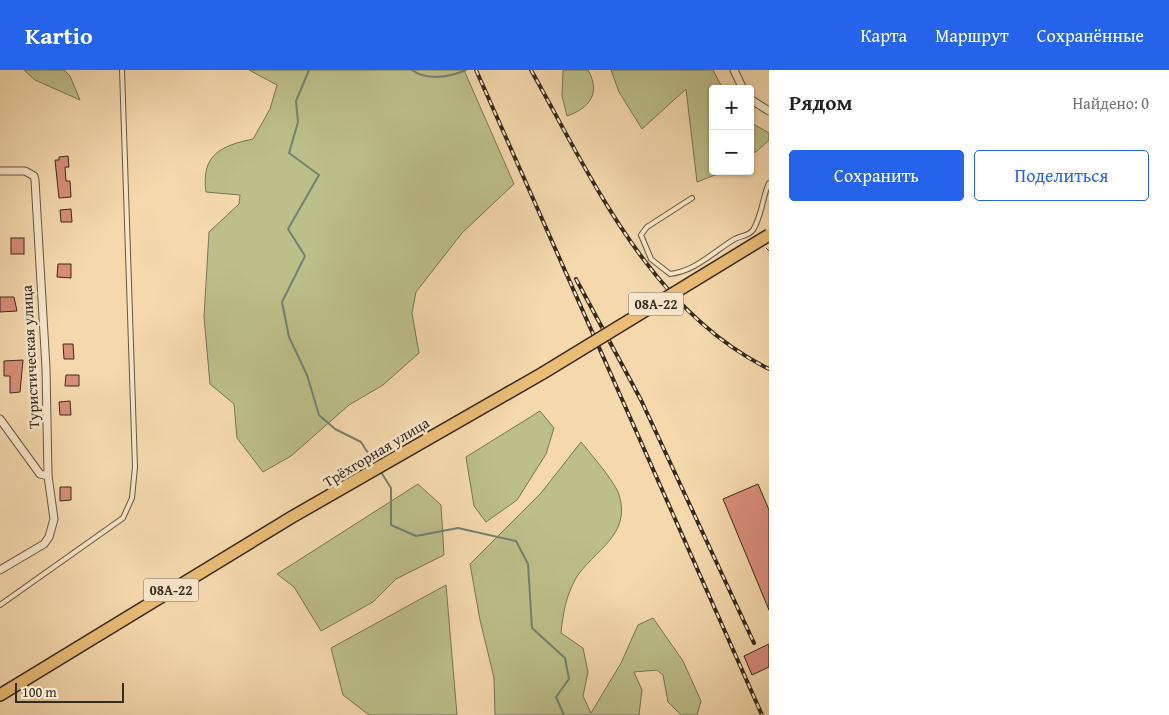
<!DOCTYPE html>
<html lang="ru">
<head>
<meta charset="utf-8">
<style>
	:root { --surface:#fff; --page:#f2f2f2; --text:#202124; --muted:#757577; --line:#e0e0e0; --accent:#2563eb }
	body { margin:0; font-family:"Gentium Book Plus",serif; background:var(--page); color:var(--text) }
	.controls { position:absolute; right:15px; top:15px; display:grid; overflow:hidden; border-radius:5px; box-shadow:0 1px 4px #0004 }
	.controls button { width:45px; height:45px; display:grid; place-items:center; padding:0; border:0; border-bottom:1px solid var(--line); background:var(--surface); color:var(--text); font:25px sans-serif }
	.scale { position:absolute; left:15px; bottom:12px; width:109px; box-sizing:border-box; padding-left:5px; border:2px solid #342a20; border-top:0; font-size:14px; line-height:18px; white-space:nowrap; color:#342a20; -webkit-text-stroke:4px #f8e6ca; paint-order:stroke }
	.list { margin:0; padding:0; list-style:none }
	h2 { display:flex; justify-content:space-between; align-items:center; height:65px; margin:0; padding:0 20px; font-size:21px }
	h2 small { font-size:16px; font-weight:400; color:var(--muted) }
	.actions { display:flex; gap:10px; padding:15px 20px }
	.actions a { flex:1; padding:11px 0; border:1px solid var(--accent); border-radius:5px; text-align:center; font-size:18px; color:var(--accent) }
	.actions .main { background:var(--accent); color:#fff }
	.map { position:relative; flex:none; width:769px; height:645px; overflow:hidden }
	header { display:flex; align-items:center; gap:30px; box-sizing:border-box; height:70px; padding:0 25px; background:var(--accent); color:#fff }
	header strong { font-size:24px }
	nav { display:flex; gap:28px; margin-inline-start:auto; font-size:18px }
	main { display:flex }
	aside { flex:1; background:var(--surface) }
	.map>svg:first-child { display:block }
</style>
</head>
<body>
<header>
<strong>Kartio</strong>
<nav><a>Карта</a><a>Маршрут</a><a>Сохранённые</a></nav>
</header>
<main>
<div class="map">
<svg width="769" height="645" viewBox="0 0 769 645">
	<rect width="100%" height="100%" fill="#f5d9ad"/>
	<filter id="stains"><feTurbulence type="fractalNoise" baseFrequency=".004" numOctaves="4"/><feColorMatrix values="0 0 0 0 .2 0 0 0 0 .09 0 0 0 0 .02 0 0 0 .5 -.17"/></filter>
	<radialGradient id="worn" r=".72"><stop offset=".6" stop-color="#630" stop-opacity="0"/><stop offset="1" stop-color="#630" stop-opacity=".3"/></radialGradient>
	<g fill="#bcbf89" stroke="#787454">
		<path d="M24 0H64L70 6 80 30 35 10Z"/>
		<path d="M249 0H464L514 114 462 163 416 222 412 243 419 283 383 315 349 335 291 386 263 402 237 368 234 334 210 314 204 247 209 162 239 134 240 125 206 122C201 85 220 76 253 69L270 39 277 15Z"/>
		<path d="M563 0H588C601 23 590 38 567 46L562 26Z"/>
		<path d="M611 0H713L723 19H713V101H725L697 112 686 19 642 59 619 22Z"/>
		<path d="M750 52 769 63V70L756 82 750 83Z"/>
		<path d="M540 341 554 358 546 384 517 430 486 452 474 436 466 387Z"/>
		<path d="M581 372C590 383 616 413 619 425 632 465 593 481 576 508 566 526 563 543 561 563L583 578 588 602 583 626 591 643 621 593 638 555 653 548 683 591 701 631 697 645H681L668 632 663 605 657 600 634 602 642 620 639 645H495L494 608 480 550 470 494 541 423Z"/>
		<path d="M418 414 441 435 444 485 396 509 373 532 321 561 294 517 277 504Z"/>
		<path d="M446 515 457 645H369L343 625 331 578Z"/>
	</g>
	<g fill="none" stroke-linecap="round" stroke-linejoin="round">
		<g stroke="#738076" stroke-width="2">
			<path d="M309 0 296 31 298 52 289 83 319 105 288 159 305 186 282 232 289 267 307 305 319 345 335 359 361 372 375 394"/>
			<path d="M412 0C426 11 450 7 466 0"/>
			<path d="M381 402 391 418V455L416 466 458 458 516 471 528 494 532 558 565 588 569 609 556 627 564 645"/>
		</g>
	</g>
	<g fill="#da8e7a" stroke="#342a20">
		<path d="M68 86 69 97H65L66 111H70L71 127 59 128 55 90H59V87Z"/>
		<path d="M71 139 72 152H61L60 140Z"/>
		<rect x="11" y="168" width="13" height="16"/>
		<path d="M58 194H71V208L57 207Z"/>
		<path d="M0 227H14L17 241 0 242Z"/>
		<path d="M63 274H73L74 289H64Z"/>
		<path d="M23 290 20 322 10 323V306H4V291Z"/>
		<path d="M66 305H79V316H65Z"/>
		<path d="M70 331 71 345H60L59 332Z"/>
		<path d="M758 414 769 440V540L723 429Z"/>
		<path d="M60 417H71V430L60 431Z"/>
		<path d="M769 574V597L752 605 744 586Z"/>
	</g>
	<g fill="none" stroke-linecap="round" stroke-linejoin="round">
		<g stroke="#645643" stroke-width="6">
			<g id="service">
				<path d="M692 128 647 157 641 165 651 189 670 204C695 201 712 183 733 170 739 166 749 166 753 160 762 146 762 128 769 113"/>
				<path d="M0 535 123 448 132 428 135 397 122 0"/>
			</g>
		</g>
		<g stroke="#645643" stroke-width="9">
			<g id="minor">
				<path d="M734 0 743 19"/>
				<path d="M750 29 769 41"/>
				<path d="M0 101H25L34 106 35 110 46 298 48 406 54 449 49 467 44 474 0 500"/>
				<path d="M0 349 40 404 48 406"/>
			</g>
		</g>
		<g stroke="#342a20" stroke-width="14">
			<path id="trunk" d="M0 625 292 447 543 303"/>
		</g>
		<path stroke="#342a20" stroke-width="1" stroke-dasharray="4 2.5" stroke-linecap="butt" d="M766 178 769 181"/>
		<use href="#service" stroke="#f8e6ca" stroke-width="4"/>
		<use href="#minor" stroke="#f8e6ca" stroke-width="7"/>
		<use href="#trunk" stroke="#eabc76" stroke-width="11"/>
		<g stroke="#342a20" stroke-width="4">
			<g id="rail">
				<path d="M476 0 762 645"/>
				<path d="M531 0C593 110 650 240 769 299"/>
				<path d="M576 209 641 330 754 573"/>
			</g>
		</g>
		<use href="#rail" stroke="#f8e6ca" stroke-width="2" stroke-dasharray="5.5" stroke-linecap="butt"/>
		<g stroke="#342a20" stroke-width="14" stroke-linecap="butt">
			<path id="trunk-bridge" d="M543 303 769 165"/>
		</g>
		<use href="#trunk-bridge" stroke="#eabc76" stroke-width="11"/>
	</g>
	<g text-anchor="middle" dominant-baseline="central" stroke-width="5" stroke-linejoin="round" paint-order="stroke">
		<g fill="#f8e6ca" stroke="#6f6253" stroke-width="1">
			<rect x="628.5" y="222.5" width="55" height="23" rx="4"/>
			<rect x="143.5" y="508.5" width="55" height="23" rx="4"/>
		</g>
		<g font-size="14" font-weight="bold" fill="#342a20">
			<text x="656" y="234">08А-22</text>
			<text x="171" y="520">08А-22</text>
		</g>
		<g font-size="15" fill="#342a20" stroke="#f8e6ca">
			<text transform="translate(30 287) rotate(-93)">Туристическая улица</text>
			<text transform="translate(376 382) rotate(-31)">Трёхгорная улица</text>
		</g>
	</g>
	<rect width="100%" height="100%" filter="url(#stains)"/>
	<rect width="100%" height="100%" fill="url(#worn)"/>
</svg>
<div class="controls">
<button>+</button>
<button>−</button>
</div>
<div class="scale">100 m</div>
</div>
<aside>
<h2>Рядом<small>Найдено: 0</small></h2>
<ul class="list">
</ul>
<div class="actions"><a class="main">Сохранить</a><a>Поделиться</a></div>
</aside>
</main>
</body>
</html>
